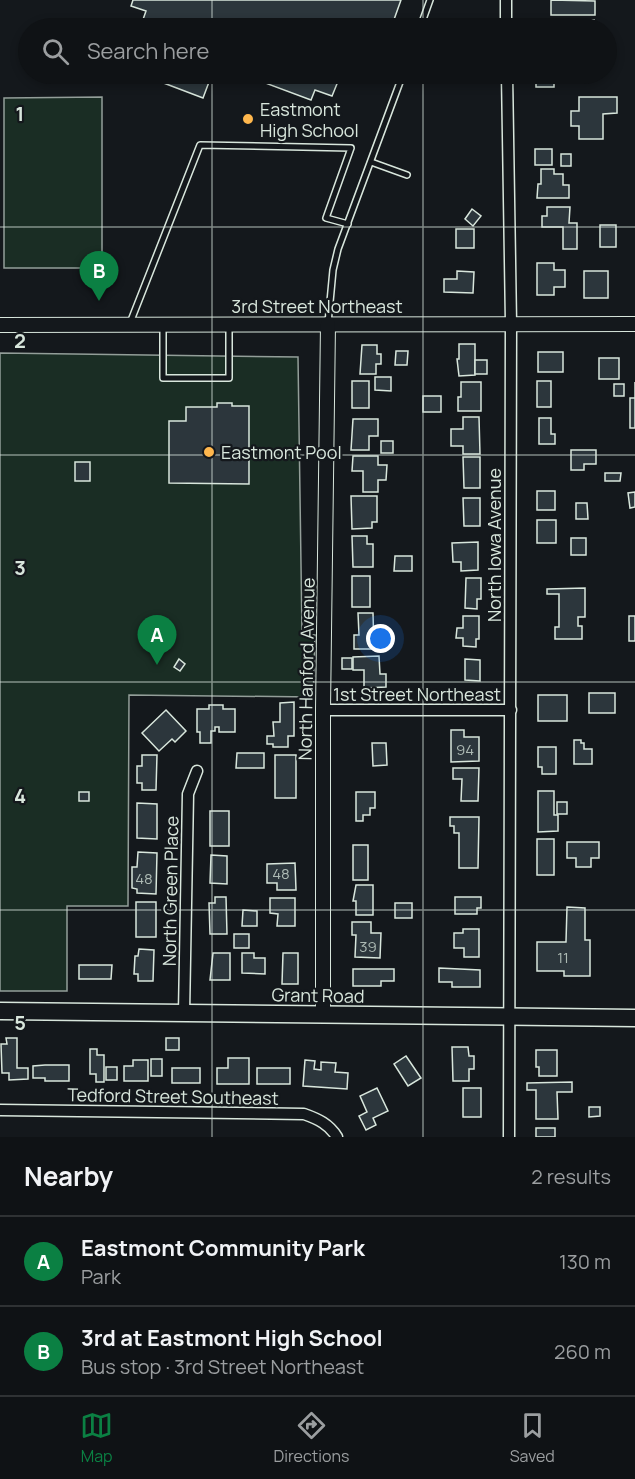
<!DOCTYPE html>
<html lang="en">
<head>
<meta charset="utf-8">
<style>
	:root { --surface:#0f1215; --page:#1d2022; --text:#f1f3f6; --muted:#9b9ea0; --line:#2f3234; --accent:#0b8043 }
	body { margin:0; font-family:Manrope,sans-serif; background:var(--page); color:var(--text) }
	.you { position:absolute; left:381px; top:639px; width:21px; height:21px; margin:-15px; border:4px solid #fff; border-radius:50%; background:#1a73e8; box-shadow:0 0 0 9px #1a73e833 }
	.badge { display:grid; place-items:center; width:39px; height:39px; border-radius:50%; background:var(--accent); color:#fff; font-size:20px; font-weight:700 }
	.pin { position:absolute; translate:-50% -50px; filter:drop-shadow(0 2px 3px #0008) }
	.pin::after { content:''; position:absolute; top:32px; width:21px; height:18px; background:inherit; clip-path:polygon(0 0,100% 0,50% 100%) }
	.list { margin:0; padding:0; list-style:none }
	h2 { display:flex; justify-content:space-between; align-items:center; height:78px; margin:0; padding:0 24px; font-size:26px }
	h2 small { font-size:20px; font-weight:400; color:var(--muted) }
	.list li { display:grid; grid-template-columns:39px 1fr auto; gap:18px; align-items:center; box-sizing:border-box; height:90px; padding:0 24px; border-top:2px solid var(--line) }
	.list b { display:block; font-size:22px; white-space:nowrap }
	.list p { margin:0; font-size:20px; white-space:nowrap; color:var(--muted) }
	.list em { font-size:20px; font-style:normal; color:var(--muted) }
	.icon { flex:none; width:33px; height:33px; fill:none; stroke:currentColor; stroke-width:2; stroke-linecap:round; stroke-linejoin:round }
	.map { position:relative; flex:none; width:635px; height:1137px; overflow:hidden }
	.search { position:absolute; background:var(--surface); box-shadow:0 3px 9px #0003; left:18px; right:18px; top:18px; height:66px; display:flex; align-items:center; gap:15px; box-sizing:border-box; padding:0 21px; border-radius:33px; color:var(--muted); font-size:22px }
	.sheet { height:258px; background:var(--surface) }
	nav { display:flex; justify-content:space-around; align-items:center; box-sizing:border-box; height:84px; border-top:2px solid var(--line); background:var(--surface); font-size:16px; color:var(--muted) }
	nav a { display:grid; justify-items:center; gap:3px }
	nav .on { color:var(--accent) }
	.map>svg:first-child { display:block }
</style>
</head>
<body>
<div class="map">
<svg width="635" height="1137" viewBox="0 0 635 1137">
	<rect width="100%" height="100%" fill="#14181c"/>
	<g fill="#1a2d24" stroke="#939e99" stroke-width="1.5">
		<path d="M102 97V268H4V98Z"/>
		<path d="M0 353 298 357 302 634 315 635 313 697 129 695 128 906H67V991H0Z"/>
	</g>
	<g fill="#2c363c" stroke="#d8e6dc" stroke-width="1.5">
		<path d="M133 0H401L391 28H140L146 11 131 6Z"/>
		<path d="M551 0 595 1V15H551Z"/>
		<rect x="550" y="19" width="18" height="9"/>
		<path d="M586 20H594L593 28H586Z"/>
		<path d="M164 74H212L203 98 161 82Z"/>
		<path d="M245 74H341L332 96 315 90 311 100 244 75Z"/>
		<path d="M353 74H374L372 81Z"/>
		<path d="M536 74H559V77H554V87H536Z"/>
		<path d="M579 97H617V113L603 114V139H579V126H571V111H579Z"/>
		<rect x="535" y="149" width="17" height="16"/>
		<rect x="561" y="154" width="10" height="12"/>
		<path d="M541 169H554V174H563V185H569V198H537L538 184H541Z"/>
		<path d="M547 207H570L569 223H577V249H563V227H542V216H547Z"/>
		<path d="M472 209 481 216 473 226 465 219Z"/>
		<rect x="600" y="225" width="16" height="22"/>
		<rect x="456" y="229" width="18" height="19"/>
		<path d="M537 263H554V270H565V287H554V295H537Z"/>
		<path d="M457 271 474 272 473 293 444 292V279H457Z"/>
		<rect x="584" y="271" width="24" height="27"/>
		<path d="M459 344H475V375L459 376 457 359H459Z"/>
		<path d="M362 345H377V354H381V364H376V374H360Z"/>
		<path d="M396 351H408L407 365H395Z"/>
		<rect x="538" y="352" width="25" height="20"/>
		<rect x="599" y="358" width="20" height="21"/>
		<rect x="475" y="360" width="12" height="14"/>
		<path d="M375 377H391V391L375 390Z"/>
		<rect x="352" y="381" width="17" height="27"/>
		<rect x="537" y="381" width="14" height="26"/>
		<path d="M461 382H481V411H458V397H461Z"/>
		<path d="M635 382V428H630V398H635Z"/>
		<rect x="614" y="384" width="10" height="12"/>
		<rect x="423" y="396" width="18" height="16"/>
		<path d="M217 403H232V406H249V484L169 483V421H186V407H217Z"/>
		<path d="M463 417H479L480 454H463V446H451V429H463Z"/>
		<path d="M539 418H551V434H555V444H539Z"/>
		<path d="M353 419H378V436H369V450H351Z"/>
		<rect x="381" y="441" width="12" height="12"/>
		<path d="M571 450H596V464H584V470H571Z"/>
		<path d="M353 456H378V465H387L386 480H378V492H363V471H352Z"/>
		<path d="M463 457H480V488H464Z"/>
		<rect x="75" y="462" width="15" height="19"/>
		<path d="M605 473H621L620 481H605Z"/>
		<rect x="537" y="491" width="18" height="19"/>
		<path d="M635 492V507L630 508 628 493Z"/>
		<path d="M351 496H377V522H372V528L352 529Z"/>
		<path d="M463 498H480V526H464Z"/>
		<path d="M576 503H587L588 519H576Z"/>
		<rect x="537" y="520" width="19" height="23"/>
		<path d="M352 536H367V544H373V567H353Z"/>
		<rect x="571" y="538" width="15" height="17"/>
		<path d="M478 542V570L461 571V562H453L452 543Z"/>
		<path d="M395 556H412V571H394Z"/>
		<rect x="352" y="576" width="18" height="31"/>
		<path d="M466 578H481V599H477V609L465 608Z"/>
		<path d="M585 588V617H578V626H582V639H555V627H559V594H547V589Z"/>
		<path d="M358 613H373L374 649H354V635H359Z"/>
		<path d="M463 616H479V639H476V647L463 646V638H456L457 628H463Z"/>
		<rect x="629" y="616" width="6" height="25"/>
		<path d="M379 656 380 674H386V687L364 688V670H353V657Z"/>
		<rect x="342" y="658" width="10" height="11"/>
		<path d="M179 659 185 664 180 671 174 667Z"/>
		<path d="M465 659 480 660V681L465 680Z"/>
		<rect x="589" y="693" width="26" height="20"/>
		<rect x="538" y="695" width="29" height="26"/>
		<path d="M294 702V736H288V747H273V744H267V736H274L273 722H280V703Z"/>
		<path d="M209 705H223V709H235V732H219V727H215V731H211V743H200V732H197V709H209Z"/>
		<path d="M166 710 186 731 175 742 172 739 159 751 142 733Z"/>
		<path d="M451 730H464V737H479V761L451 762Z"/>
		<path d="M574 740H581V743H584V749H592V764H574Z"/>
		<path d="M372 743H386L387 765 373 766Z"/>
		<path d="M538 747H556V774H542V767H538Z"/>
		<path d="M237 753H264V768H236Z"/>
		<path d="M142 755H157L156 790H142V783H137V766H142Z"/>
		<rect x="275" y="755" width="21" height="43"/>
		<path d="M453 768H479L478 801H461L462 779H453Z"/>
		<path d="M538 791H554V815H558V831L538 832Z"/>
		<rect x="79" y="792" width="10" height="9"/>
		<path d="M356 792H375V808H370V815H363V821H356Z"/>
		<rect x="557" y="802" width="10" height="12"/>
		<path d="M137 803 157 804V839L137 838Z"/>
		<rect x="210" y="811" width="19" height="35"/>
		<path d="M450 817H479L478 868H459V833H454V826H450Z"/>
		<rect x="537" y="839" width="17" height="36"/>
		<path d="M567 842H599V858H591V867H576V858H567Z"/>
		<rect x="353" y="845" width="15" height="35"/>
		<path d="M138 852 157 853 156 894 137 893V889L132 888V867H137Z"/>
		<path d="M211 855 227 856V884L210 883Z"/>
		<path d="M295 863 296 890H277V883H267V864Z"/>
		<path d="M356 885H373V915H356V901H353Z"/>
		<path d="M215 897H226L227 934H210L209 903H215Z"/>
		<path d="M455 897H481V908H477V914H455Z"/>
		<path d="M270 898H295V926H277L278 914 270 913Z"/>
		<rect x="136" y="902" width="20" height="35"/>
		<rect x="395" y="903" width="17" height="15"/>
		<path d="M567 907 585 908V940H590V976H564V971H537V942H566Z"/>
		<path d="M243 910 257 911V926H242Z"/>
		<path d="M352 922H371V933H381L380 958 355 957 356 935H352Z"/>
		<path d="M463 929H479V957H464V948H454V933H463Z"/>
		<rect x="234" y="934" width="15" height="14"/>
		<path d="M139 949 154 950 153 981H138V974H134L135 956H138Z"/>
		<path d="M213 953H230V980H210Z"/>
		<path d="M242 953H254V958H265V974L242 973Z"/>
		<path d="M283 953H298V984H282Z"/>
		<path d="M79 965H112L111 979H79Z"/>
		<path d="M439 968 480 970V987H452V982H439Z"/>
		<path d="M353 969H394V981H381V986H353Z"/>
		<path d="M6 1038H17V1068H28V1079L9 1080V1073H2L1 1044H7Z"/>
		<rect x="166" y="1038" width="13" height="12"/>
		<path d="M452 1047H468L469 1056H474V1069H469V1081H453Z"/>
		<path d="M90 1049H97V1055H104V1082H96V1074H90Z"/>
		<path d="M536 1050H557V1076H539V1067H536Z"/>
		<path d="M406 1056 421 1078 408 1086 394 1064Z"/>
		<path d="M228 1058H249V1084H217V1068H228Z"/>
		<rect x="151" y="1059" width="11" height="17"/>
		<path d="M133 1060H148V1081H124V1066H133Z"/>
		<path d="M305 1060 315 1061 314 1069 321 1070V1062L336 1063 335 1072 348 1073 347 1089 303 1086Z"/>
		<path d="M45 1065H69V1081H45V1078H33V1066Z"/>
		<rect x="106" y="1067" width="11" height="13"/>
		<rect x="172" y="1068" width="28" height="15"/>
		<rect x="257" y="1068" width="33" height="16"/>
		<path d="M572 1082V1092H557L558 1119H536V1090H527V1083Z"/>
		<path d="M377 1088 388 1111 373 1118 376 1125 366 1130 359 1116 367 1112 360 1096Z"/>
		<rect x="463" y="1088" width="18" height="29"/>
		<path d="M589 1107H600V1116L589 1117Z"/>
		<rect x="536" y="1128" width="19" height="9"/>
	</g>
	<g fill="none" stroke-linecap="round" stroke-linejoin="round">
		<g stroke="#d8e6dc" stroke-width="8">
			<g id="service">
				<path d="M420 28 430 0"/>
				<path d="M371 162 407 175"/>
				<path d="M130 323 200 145 351 148 326 218 348 224"/>
				<path d="M328 323 333 270 338 249 403 74"/>
				<path d="M163 326V378H229V326"/>
			</g>
		</g>
		<g stroke="#d8e6dc" stroke-width="13">
			<g id="minor">
				<path d="M506 0V28"/>
				<path d="M507 74 511 323 509 1137"/>
				<path d="M323 710H511"/>
				<path d="M184 1013 188 794 197 771"/>
				<path d="M0 1110 304 1114C318 1119 329 1124 337 1137"/>
			</g>
		</g>
		<g stroke="#d8e6dc" stroke-width="16">
			<g id="tertiary">
				<path d="M0 325 635 324"/>
				<path d="M323 1015V710L328 324"/>
			</g>
		</g>
		<g stroke="#d8e6dc" stroke-width="19">
			<path id="primary" d="M0 1011 635 1018"/>
		</g>
		<use href="#service" stroke="#14181c" stroke-width="5"/>
		<use href="#minor" stroke="#14181c" stroke-width="10"/>
		<use href="#tertiary" stroke="#14181c" stroke-width="14"/>
		<use href="#primary" stroke="#14181c" stroke-width="16"/>
	</g>
	<path fill="none" stroke="#d8e6dc" stroke-width="1.5" stroke-opacity="0.55" d="M212 0V28M423 0V28M212 74V1137M423 74V1137M0 227H635M0 455H635M0 682H635M0 910H635"/>
	<g fill="#ffb74d" stroke="#14181c" stroke-width="2">
		<circle cx="248" cy="119" r="6"/>
		<circle cx="209" cy="452" r="6"/>
	</g>
	<g text-anchor="middle" dominant-baseline="central" stroke-width="4.5" stroke-linejoin="round" paint-order="stroke">
		<g font-size="15" fill="#adbab4">
			<text x="465" y="749">94</text>
			<text x="281" y="873">48</text>
			<text x="144" y="878">48</text>
			<text x="368" y="946">39</text>
			<text x="563" y="957">11</text>
		</g>
		<g font-size="18" fill="#d8e6dc" stroke="#14181c" text-anchor="start">
			<text x="260" y="109">Eastmont<tspan x="260" dy="21">High School</tspan></text>
			<text x="221" y="452">Eastmont Pool</text>
		</g>
		<g font-size="18" fill="#d8e6dc" stroke="#14181c">
			<text x="317" y="306">3rd Street Northeast</text>
			<text transform="translate(494 545) rotate(-90)">North Iowa Avenue</text>
			<text transform="translate(306 669) rotate(-89)">North Hanford Avenue</text>
			<text x="417" y="694">1st Street Northeast</text>
			<text transform="translate(170 891) rotate(-89)">North Green Place</text>
			<text transform="translate(318 995) rotate(1)">Grant Road</text>
			<text transform="translate(173 1096) rotate(1)">Tedford Street Southeast</text>
		</g>
	</g>
	<g font-size="20" text-anchor="middle" font-weight="bold" fill="#d8e6dc" stroke="#14181c" stroke-width="4.5" stroke-linejoin="round" paint-order="stroke">
		<text x="20" y="121">1</text>
		<text x="20" y="348">2</text>
		<text x="20" y="575">3</text>
		<text x="20" y="803">4</text>
		<text x="20" y="1030">5</text>
	</g>
</svg>
<div class="you"></div>
<div class="pin badge" style="left:157px;top:665px">A</div>
<div class="pin badge" style="left:99px;top:301px">B</div>
<div class="search"><svg class="icon" aria-label="search" viewBox="0 0 24 24"><circle cx="10" cy="10" r="6"/><path d="M15 15l6 6"/></svg>Search here</div>
</div>
<section class="sheet">
<h2>Nearby<small>2 results</small></h2>
<ul class="list">
<li><span class="badge">A</span><div><b>Eastmont Community Park</b><p>Park</p></div><em>130 m</em></li>
<li><span class="badge">B</span><div><b>3rd at Eastmont High School</b><p>Bus stop · 3rd Street Northeast</p></div><em>260 m</em></li>
</ul>
</section>
<nav>
<a class="on"><svg class="icon" aria-label="map" viewBox="0 0 24 24"><path d="M3 6l6-2 6 2 6-2v14l-6 2-6-2-6 2zM9 4v14M15 6v14"/></svg>Map</a>
<a><svg class="icon" aria-label="directions" viewBox="0 0 24 24"><path d="M12 3l9 9-9 9-9-9zM9 14v-3h6M13 9l2 2-2 2"/></svg>Directions</a>
<a><svg class="icon" aria-label="saved" viewBox="0 0 24 24"><path d="M7 4h10v16l-5-4-5 4z"/></svg>Saved</a>
</nav>
</body>
</html>
